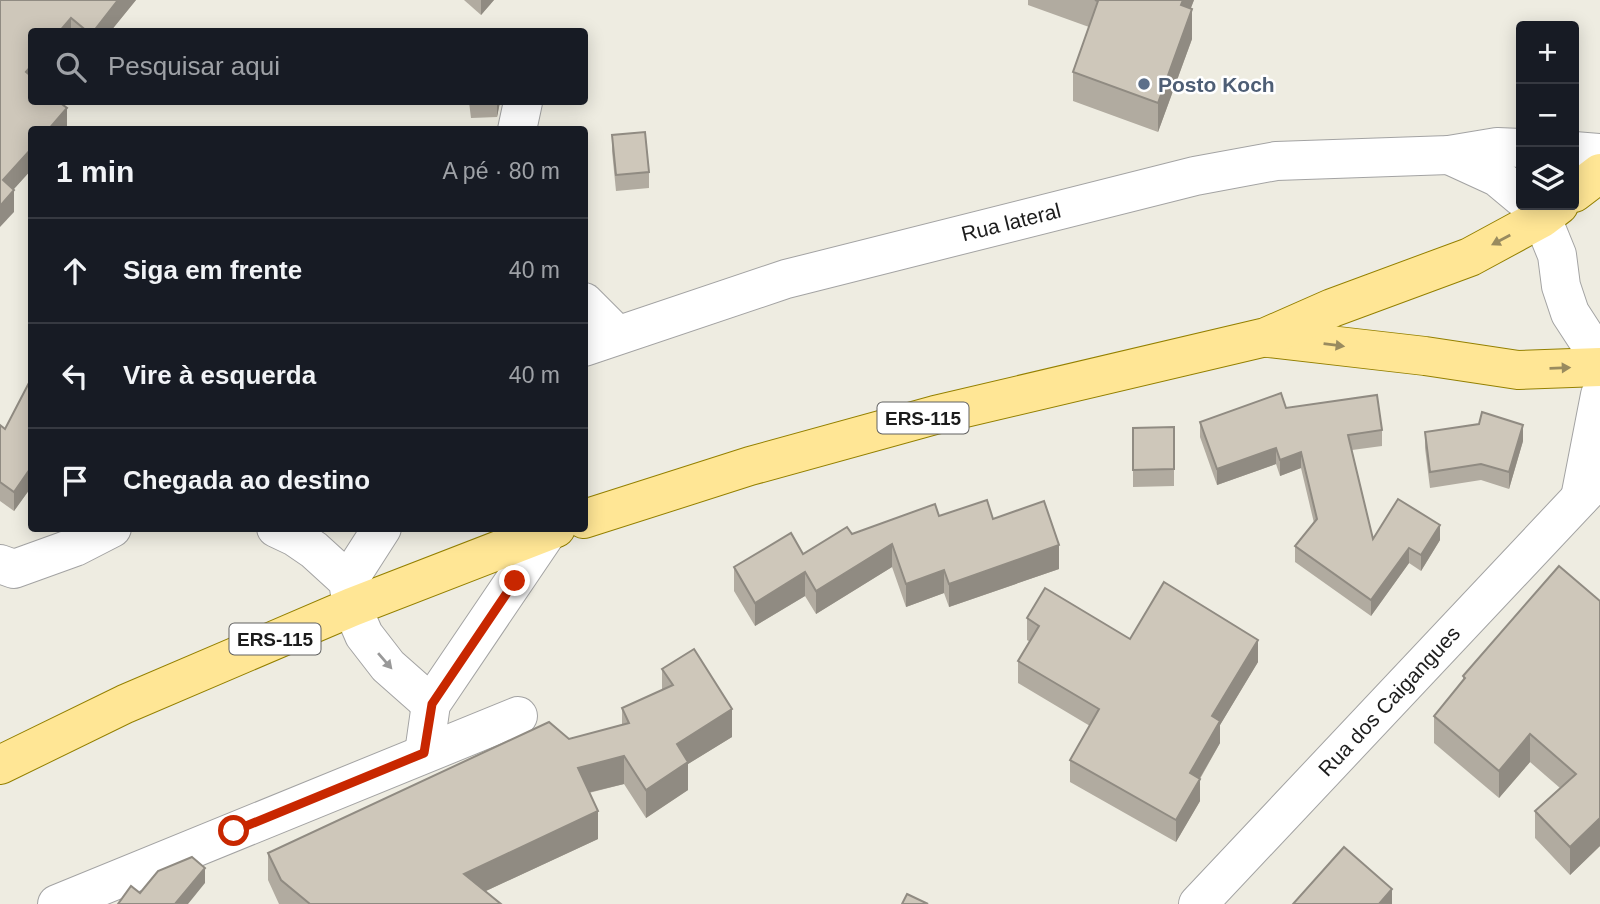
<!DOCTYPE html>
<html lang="pt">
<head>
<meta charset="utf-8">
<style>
	:root { --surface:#171b24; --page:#20242c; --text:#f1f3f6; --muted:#9ea1a6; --line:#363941 }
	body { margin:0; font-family:Arial,sans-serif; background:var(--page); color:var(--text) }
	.controls { position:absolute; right:21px; top:21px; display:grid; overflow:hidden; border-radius:7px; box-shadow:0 4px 18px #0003 }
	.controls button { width:63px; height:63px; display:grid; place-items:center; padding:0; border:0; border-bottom:2px solid var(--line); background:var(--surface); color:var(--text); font:35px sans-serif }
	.stop { position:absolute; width:21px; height:21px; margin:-16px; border:5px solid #c82700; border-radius:50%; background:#fff }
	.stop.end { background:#c82700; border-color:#fff; box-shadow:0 2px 7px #0008 }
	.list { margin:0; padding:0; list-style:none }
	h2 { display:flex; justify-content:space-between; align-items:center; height:91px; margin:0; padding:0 28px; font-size:30px }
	h2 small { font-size:23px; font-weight:400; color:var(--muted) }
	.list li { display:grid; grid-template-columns:46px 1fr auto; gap:21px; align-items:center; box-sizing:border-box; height:105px; padding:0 28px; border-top:2px solid var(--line) }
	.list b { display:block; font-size:26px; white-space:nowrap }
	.list em { font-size:23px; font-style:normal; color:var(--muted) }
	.icon { flex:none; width:38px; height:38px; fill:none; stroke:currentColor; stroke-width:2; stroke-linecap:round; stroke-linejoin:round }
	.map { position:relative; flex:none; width:1600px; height:904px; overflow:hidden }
	.search { position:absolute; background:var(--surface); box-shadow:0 4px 18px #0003; left:28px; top:28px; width:560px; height:77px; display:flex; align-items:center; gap:18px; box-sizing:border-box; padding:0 24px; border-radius:7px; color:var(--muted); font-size:26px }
	.panel { position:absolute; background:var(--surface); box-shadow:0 4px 18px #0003; left:28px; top:126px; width:560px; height:406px; border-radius:7px }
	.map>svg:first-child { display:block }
</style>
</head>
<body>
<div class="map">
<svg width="1600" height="904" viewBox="0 0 1600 904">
	<rect width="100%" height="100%" fill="#eeece1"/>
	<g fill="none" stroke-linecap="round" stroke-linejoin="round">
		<g stroke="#a3a3a3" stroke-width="40">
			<g id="minor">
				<path d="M517 130 523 102"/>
				<path d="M1574 151 1600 153"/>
				<path d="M1449 155 1497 177 1521 197"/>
				<path d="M1529 205 1542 218 1557 255 1561 286 1570 313 1600 359"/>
				<path d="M584 302 617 335"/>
				<path d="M584 347 786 279 1195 176 1276 161 1449 155 1497 147 1521 148"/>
				<path d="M1580 498 1600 395"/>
				<path d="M276 528 295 537 314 550 348 581 352 607 364 635 388 666 431 704"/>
				<path d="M0 564 14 569 75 547 112 528"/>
				<path d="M348 581 382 528"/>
				<path d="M424 753 431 704 548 531"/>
				<path d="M57 904 518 716"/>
				<path d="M1198 904 1600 477"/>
			</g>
		</g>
		<g stroke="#948000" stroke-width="40">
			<g id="major">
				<path d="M1574 193 1600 173"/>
				<path d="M1268 338 1425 356 1518 370 1600 367"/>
				<path d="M584 519 750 466 935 415 1266 337 1332 308 1470 257 1542 218 1559 205"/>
				<path d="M0 765 125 704 352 607 556 528"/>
			</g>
		</g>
		<use href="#minor" stroke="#fff" stroke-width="38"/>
		<use href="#major" stroke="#ffe695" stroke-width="38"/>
	</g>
	<g fill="#b1aba0">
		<path d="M0 0H136L110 32H32V102L67 130 13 190 14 212Z"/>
		<path d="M464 0H494L481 15Z"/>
		<path d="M1028 0H1194L1190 9 1192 39 1158 132 1073 101V72L1089 27 1028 5Z"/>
		<path d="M469 102H500L497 117 471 118Z"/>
		<path d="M612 135 649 172V188L616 191 612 151Z"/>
		<path d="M32 377V486L14 511 0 501V425L5 429Z"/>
		<path d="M1286 408 1382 430V446L1352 450 1373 539 1440 540 1421 571 1409 563 1371 616 1295 562V546L1314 523 1301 468 1280 476 1276 464 1217 485 1200 437V422Z"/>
		<path d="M1174 427V486L1133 487V428Z"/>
		<path d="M1425 432 1523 441 1509 489 1481 480 1430 488 1425 448Z"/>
		<path d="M939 516 993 519 1059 569 949 607 944 593 906 607 892 567 816 614 805 596 755 626 734 591V567L803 554 852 534Z"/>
		<path d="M1600 601V846L1570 875 1535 838V811L1560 788 1530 762 1499 798 1434 743V716L1463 680V676Z"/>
		<path d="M1027 618 1130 639 1258 662 1220 725V743L1200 779V801L1176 842 1070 782V760L1090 726 1018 683V661L1030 642 1027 640Z"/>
		<path d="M662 669 732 737 688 764V790L646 818 624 784 589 793 598 839 486 891 501 904H279L268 880V853L622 725V708L662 690Z"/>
	</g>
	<g fill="#908b82">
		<path d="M118 0H136L110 32H93Z"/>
		<path d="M481 0H494L481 15Z"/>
		<path d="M1183 0H1194L1181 35V5Z"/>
		<path d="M1192 9V39L1158 132V103Z"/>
		<path d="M71 18V32H59Z"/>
		<path d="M32 65V87L26 72Z"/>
		<path d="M497 102H500L497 117Z"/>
		<path d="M67 108V130H48Z"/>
		<path d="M32 148V169L3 201V180Z"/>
		<path d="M14 190V212L0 227V206Z"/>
		<path d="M1523 425V441L1509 489V472Z"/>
		<path d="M1276 448V464L1217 485V469Z"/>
		<path d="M1301 452V468L1280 476V460Z"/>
		<path d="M32 466V486L14 511V492Z"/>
		<path d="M1440 525V540L1421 571V555Z"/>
		<path d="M892 544V567L816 614V591Z"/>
		<path d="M1059 545V569L949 607V584Z"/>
		<path d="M1409 548V563L1371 616V600Z"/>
		<path d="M944 570V593L906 607V584Z"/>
		<path d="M805 572V596L755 626V603Z"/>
		<path d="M1258 640V662L1220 725V743L1190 795V773L1212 716Z"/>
		<path d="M732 709V737L688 764V790L646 818V790L677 744Z"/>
		<path d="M1530 734V762L1499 798V771Z"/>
		<path d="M624 756V784L578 795V768Z"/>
		<path d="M1200 779V801L1176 842V820Z"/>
		<path d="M598 811V839L464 901V874Z"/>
		<path d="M1600 818V846L1570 875V847Z"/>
		<path d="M205 868V883L188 904H175Z"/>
		<path d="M1392 889V904H1379Z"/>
	</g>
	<g fill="#cec7ba" stroke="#908b82" stroke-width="2">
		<path d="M0 0H118L93 32H88L71 18 59 32H32V65L26 72 32 77V102H59L67 108 48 130H32V148L3 180 14 190 0 206Z"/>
		<path d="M1095 0H1183L1181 5 1192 9 1158 103 1073 72 1098 1Z"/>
		<path d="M645 132 649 172 616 175 612 135Z"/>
		<path d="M32 377V466L14 492 0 482V425L5 429Z"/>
		<path d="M1281 393 1286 408 1377 395 1382 430 1348 435 1373 539 1398 499 1440 525 1421 555 1409 548 1371 600 1295 546 1317 519 1301 452 1280 460 1276 448 1217 469 1200 422Z"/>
		<path d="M1482 412 1523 425 1509 472 1481 464 1430 472 1425 432 1479 424Z"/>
		<path d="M1174 427V469L1133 470V428Z"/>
		<path d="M987 500 993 519 1044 501 1059 545 949 584 944 570 906 584 892 544 816 591 805 572 755 603 734 567 791 533 803 554 847 527 852 534 935 504 939 516Z"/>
		<path d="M1559 566 1600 601V818L1570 847 1535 811 1576 774 1530 734 1499 771 1434 716 1465 678 1463 676Z"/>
		<path d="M1164 582 1258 640 1212 716 1220 721 1190 773 1200 779 1176 820 1070 760 1099 709 1018 661 1039 626 1027 618 1045 588 1130 639Z"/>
		<path d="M694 649 732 709 677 744 688 762 646 790 624 756 578 768 598 811 464 874 501 904H310L281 880 268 853 549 722 569 739 629 723 622 708 673 685 662 669Z"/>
		<path d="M1344 847 1392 889 1379 904H1293Z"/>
		<path d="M192 857 205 868 175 904H118L131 886 140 893 158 871Z"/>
		<path d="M907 894 928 904H902Z"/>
	</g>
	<defs><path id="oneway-solid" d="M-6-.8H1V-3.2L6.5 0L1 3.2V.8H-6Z" transform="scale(1.75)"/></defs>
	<g fill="#998b5f">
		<use href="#oneway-solid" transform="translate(1501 240) rotate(152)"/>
		<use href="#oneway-solid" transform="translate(1334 345) rotate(7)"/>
		<use href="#oneway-solid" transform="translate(1560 368) rotate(-2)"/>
	</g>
	<use fill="#999" href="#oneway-solid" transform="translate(385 661) rotate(49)"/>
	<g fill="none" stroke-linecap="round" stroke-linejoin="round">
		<path stroke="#c82700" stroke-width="9" d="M234 831 424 753 432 704 515 581"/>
	</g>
	<circle fill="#5c6f8a" stroke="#fff" stroke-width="2.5" cx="1144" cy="84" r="7"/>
	<g text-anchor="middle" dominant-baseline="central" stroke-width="5" stroke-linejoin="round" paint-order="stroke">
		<g fill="#fff" stroke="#606060" stroke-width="2">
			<rect x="877.5" y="402.5" width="91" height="31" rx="5"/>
			<rect x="229.5" y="623.5" width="91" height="31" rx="5"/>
		</g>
		<g font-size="19" font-weight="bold" fill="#1c1c1c">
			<text x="923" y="418">ERS-115</text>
			<text x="275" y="639">ERS-115</text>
		</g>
		<g font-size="21" font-weight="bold" fill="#4e5e75" stroke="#fff" text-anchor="start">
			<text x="1158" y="84">Posto Koch</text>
		</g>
		<g font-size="21" fill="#1c1c1c" stroke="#fff">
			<text transform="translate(1011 222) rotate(-14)">Rua lateral</text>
			<text transform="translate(1389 701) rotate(-47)">Rua dos Caigangues</text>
		</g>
	</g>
</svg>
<div class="controls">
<button>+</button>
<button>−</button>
<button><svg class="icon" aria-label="layers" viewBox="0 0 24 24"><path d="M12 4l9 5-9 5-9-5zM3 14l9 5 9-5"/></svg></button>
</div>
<div class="stop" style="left:234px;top:831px"></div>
<div class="stop end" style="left:515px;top:581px"></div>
<div class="search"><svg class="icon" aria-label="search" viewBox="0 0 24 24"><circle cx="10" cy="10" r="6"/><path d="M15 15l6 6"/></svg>Pesquisar aqui</div>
<section class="panel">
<h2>1 min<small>A pé · 80 m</small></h2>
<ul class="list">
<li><svg class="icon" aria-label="ahead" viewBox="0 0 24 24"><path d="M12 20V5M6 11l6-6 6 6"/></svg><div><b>Siga em frente</b></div><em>40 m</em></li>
<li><svg class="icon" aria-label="left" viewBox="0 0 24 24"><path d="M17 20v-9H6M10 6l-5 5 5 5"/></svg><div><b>Vire à esquerda</b></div><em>40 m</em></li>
<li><svg class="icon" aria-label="arrive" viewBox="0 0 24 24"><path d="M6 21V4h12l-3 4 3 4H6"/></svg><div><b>Chegada ao destino</b></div></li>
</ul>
</section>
</div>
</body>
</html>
